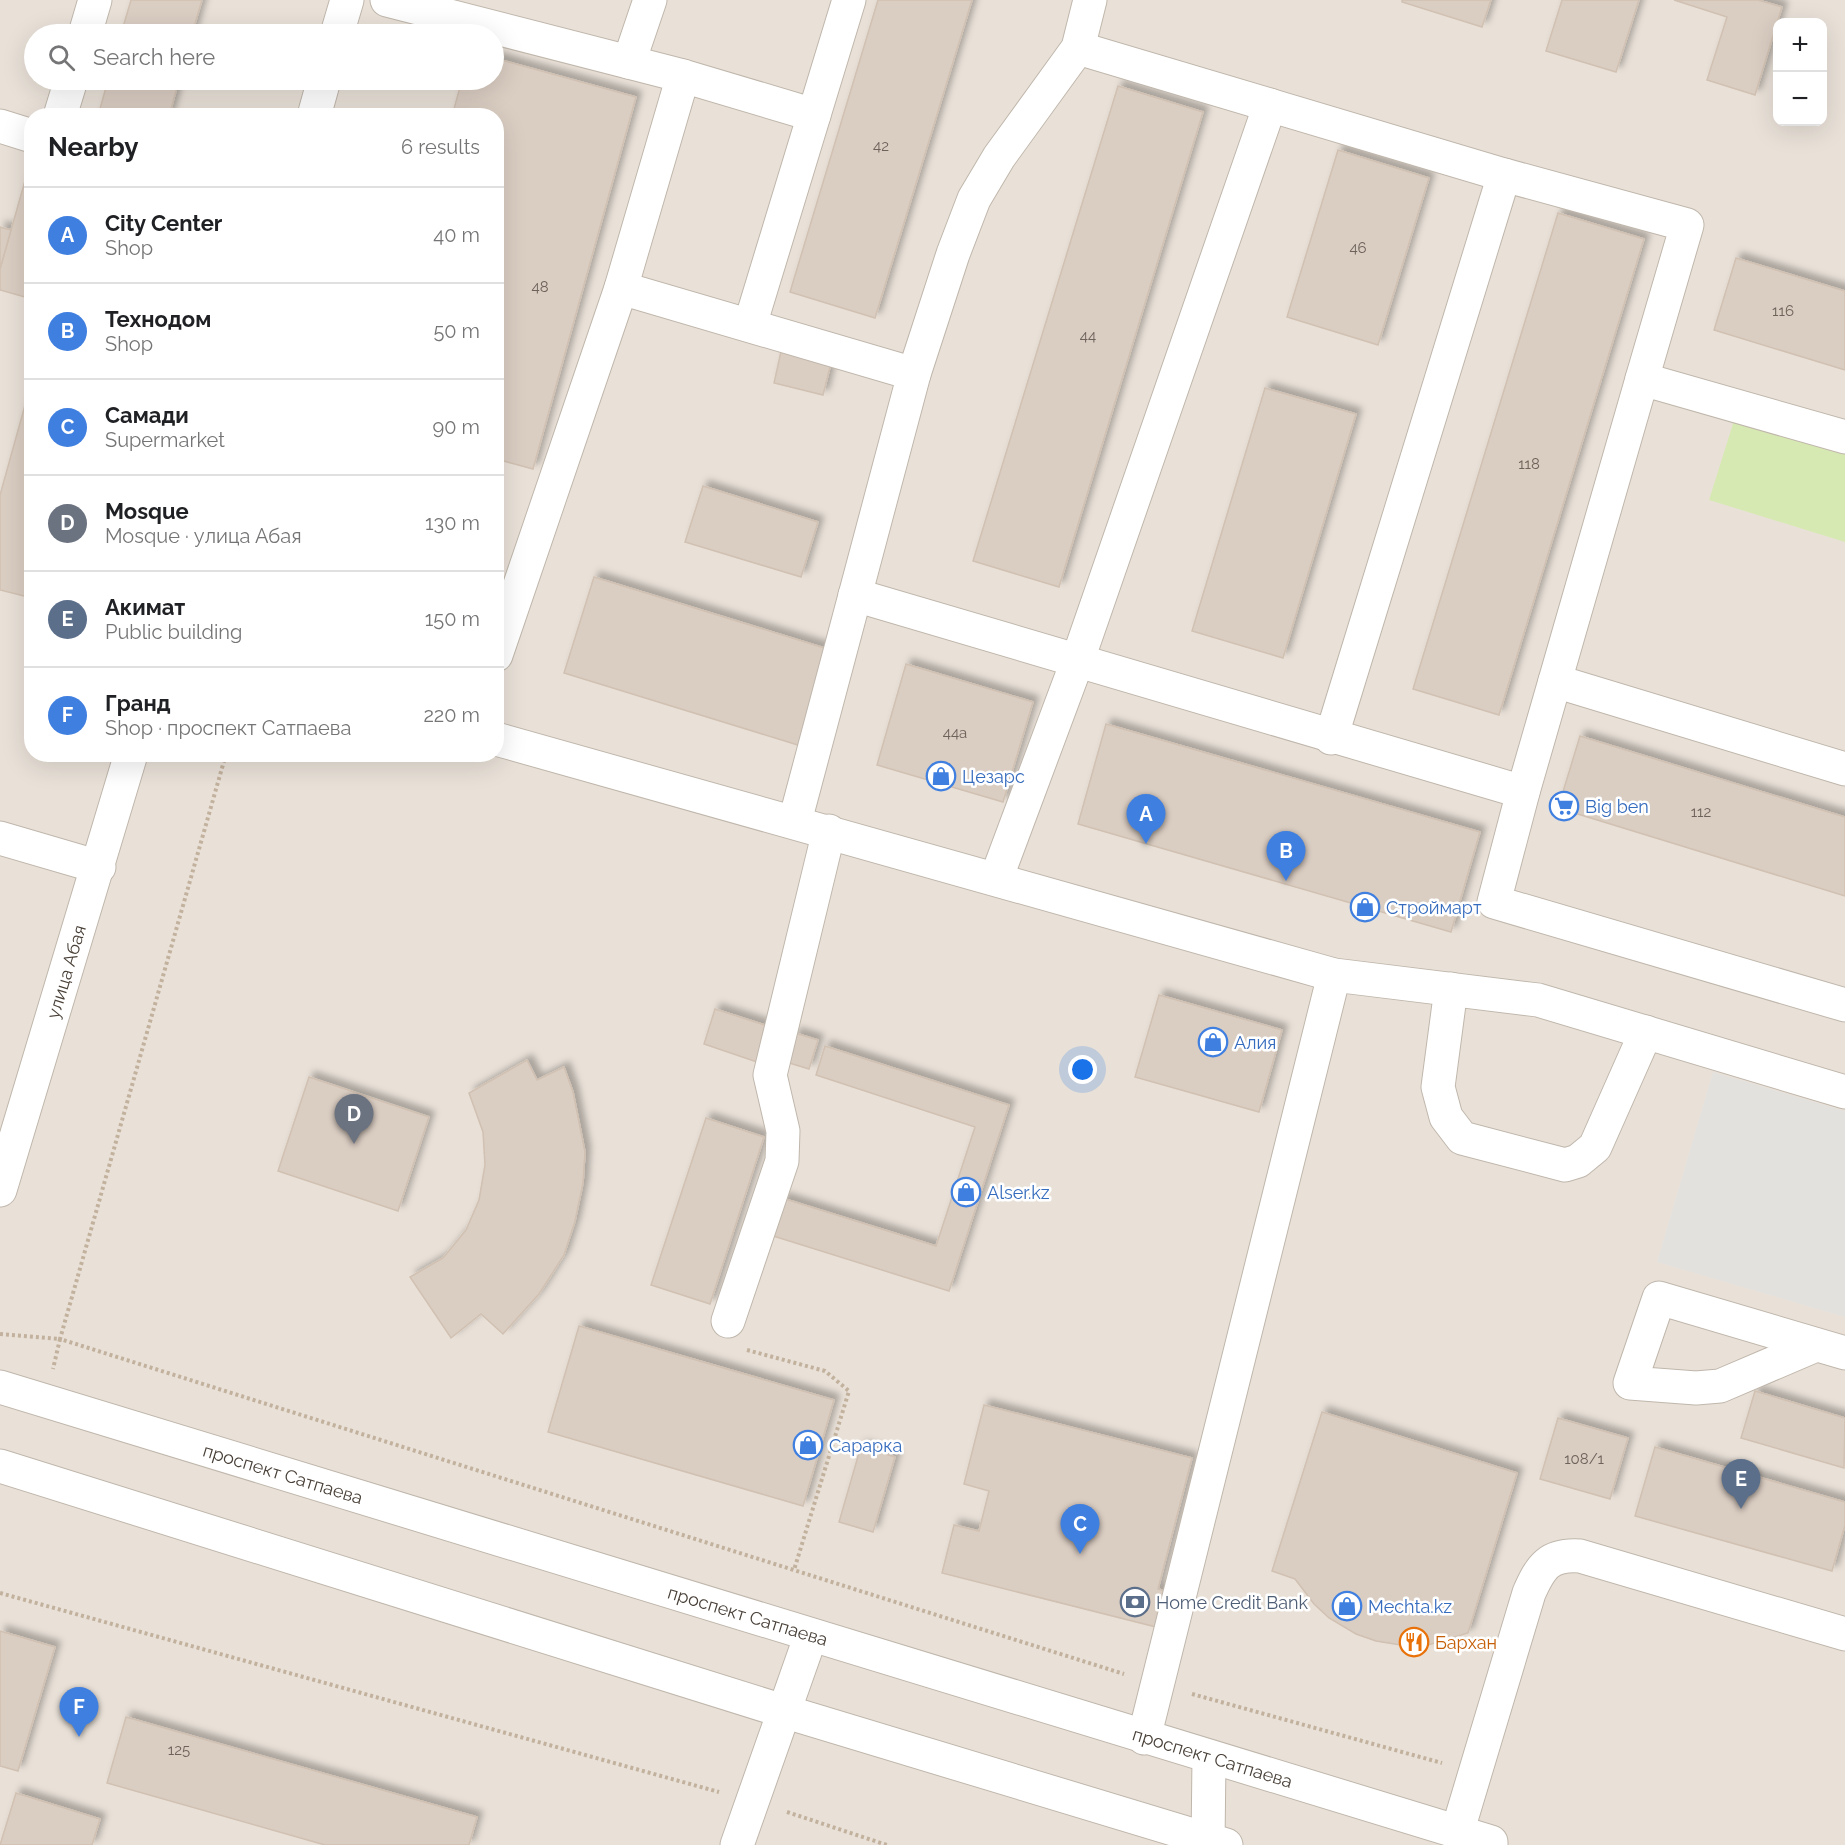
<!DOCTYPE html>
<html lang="en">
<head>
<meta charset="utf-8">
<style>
	:root { --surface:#fff; --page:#f2f2f2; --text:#202124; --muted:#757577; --line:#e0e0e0; --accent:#fa221b }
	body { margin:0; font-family:Raleway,sans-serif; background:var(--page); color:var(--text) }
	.controls { position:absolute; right:18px; top:18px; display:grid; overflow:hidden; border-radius:12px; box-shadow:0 6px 24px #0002 }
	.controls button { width:54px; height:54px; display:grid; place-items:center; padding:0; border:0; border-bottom:2px solid var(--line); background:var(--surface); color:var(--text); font:30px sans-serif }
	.you { position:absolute; left:1083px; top:1070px; width:21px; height:21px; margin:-15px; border:4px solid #fff; border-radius:50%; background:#1a73e8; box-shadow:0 0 0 9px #1a73e833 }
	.badge { display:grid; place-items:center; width:39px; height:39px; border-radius:50%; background:var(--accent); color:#fff; font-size:20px; font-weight:700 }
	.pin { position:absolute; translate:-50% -50px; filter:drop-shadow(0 2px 3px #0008) }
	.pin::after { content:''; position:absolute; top:32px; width:21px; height:18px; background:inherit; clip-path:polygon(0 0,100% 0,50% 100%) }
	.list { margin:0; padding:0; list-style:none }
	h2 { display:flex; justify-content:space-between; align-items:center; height:78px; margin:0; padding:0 24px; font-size:26px }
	h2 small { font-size:20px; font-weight:400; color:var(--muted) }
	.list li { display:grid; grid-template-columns:39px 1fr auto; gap:18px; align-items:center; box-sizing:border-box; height:96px; padding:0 24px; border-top:2px solid var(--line) }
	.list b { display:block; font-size:22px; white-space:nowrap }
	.list p { margin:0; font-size:20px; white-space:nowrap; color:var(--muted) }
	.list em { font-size:20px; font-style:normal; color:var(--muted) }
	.icon { flex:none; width:33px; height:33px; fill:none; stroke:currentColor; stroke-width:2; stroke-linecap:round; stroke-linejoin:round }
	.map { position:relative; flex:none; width:1845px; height:1845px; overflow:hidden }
	.search { position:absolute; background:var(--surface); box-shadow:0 6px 24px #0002; left:24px; top:24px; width:480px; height:66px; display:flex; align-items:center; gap:15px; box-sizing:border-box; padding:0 21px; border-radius:33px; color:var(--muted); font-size:22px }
	.panel { position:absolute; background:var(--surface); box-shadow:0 6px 24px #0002; left:24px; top:108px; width:480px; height:654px; border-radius:24px }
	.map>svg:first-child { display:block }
</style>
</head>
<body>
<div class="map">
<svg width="1845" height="1845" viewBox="0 0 1845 1845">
	<defs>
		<filter id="shadow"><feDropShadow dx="5.5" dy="-5.5" stdDeviation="3" flood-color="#0004"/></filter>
	</defs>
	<rect width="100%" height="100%" fill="#f5f0ea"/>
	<path fill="#e9e1d8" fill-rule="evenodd" d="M0 0H1845V1845H0ZM1778 22H1822V122H1778ZM34 34H494V80H34ZM32 116H496V754H32Z"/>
	<path fill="#d7e9b3" d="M1736 414 1845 448V542L1709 500Z"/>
	<path fill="#e3e1de" d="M1713 1072 1845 1111V1317L1657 1262Z"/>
	<g fill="#dacdc2" stroke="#d1c1b2" stroke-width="1.5" filter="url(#shadow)">
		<path d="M131 0H202L192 34H121Z"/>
		<path d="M878 0H972L875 318 790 292Z"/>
		<path d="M1402 0H1491L1482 27 1402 2Z"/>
		<path d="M1562 0H1639L1616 72 1546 51Z"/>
		<path d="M1674 0H1758L1782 7 1755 95 1707 80 1727 17Z"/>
		<path d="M494 58 636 97 533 469 496 459V116H452L462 80H494Z"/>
		<path d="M108 80H179L169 116H98Z"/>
		<path d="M1118 86 1203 112 1059 587 973 561Z"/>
		<path d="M1338 150 1429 178 1378 345 1287 317Z"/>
		<path d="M30 163 32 164V299L0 290V269Z"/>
		<path d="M1558 213 1644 239 1499 715 1413 689Z"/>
		<path d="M0 227 11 230 0 269Z"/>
		<path d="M1736 258 1845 291V370L1714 330Z"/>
		<path d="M782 347 832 359 823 395 774 383Z"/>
		<path d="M32 380V598L0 590V495Z"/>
		<path d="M1265 388 1356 414 1283 658 1192 631Z"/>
		<path d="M703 486 818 522 801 577 685 542Z"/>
		<path d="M594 577 831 650 801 746 564 673Z"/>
		<path d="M906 664 1033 702 1003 802 877 765Z"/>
		<path d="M1106 724 1480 832 1451 932 1078 824Z"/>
		<path d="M1580 736 1845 817V896L1558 808Z"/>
		<path d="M1159 995 1282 1030 1259 1112 1135 1077Z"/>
		<path d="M715 1009 771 1027 760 1063 704 1044Z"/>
		<path d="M795 1033 818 1040 809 1069 786 1062Z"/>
		<path d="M825 1046 1009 1105 949 1291 770 1235 782 1198 936 1246 975 1127 816 1075Z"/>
		<path d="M527 1060 537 1080 564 1067 573 1092 585 1152 583 1183 575 1221 564 1255 539 1294 503 1334 481 1314 451 1338 410 1277 443 1258 466 1230 479 1200 485 1165 483 1132 469 1093Z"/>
		<path d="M309 1077 429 1117 398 1211 278 1171Z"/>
		<path d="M706 1118 764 1137 710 1304 651 1285Z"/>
		<path d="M579 1326 834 1400 803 1506 548 1432Z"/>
		<path d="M1755 1391 1845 1418 1844 1468 1741 1438Z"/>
		<path d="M984 1405 1192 1458 1158 1589 1177 1594 1168 1630 942 1573 954 1525 979 1531 989 1491 964 1484Z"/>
		<path d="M1322 1412 1517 1473 1468 1633 1428 1645 1407 1646 1376 1641 1356 1634 1329 1618 1314 1604 1295 1579 1272 1571Z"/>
		<path d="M1558 1418 1628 1438 1610 1499 1540 1479Z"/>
		<path d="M861 1446 895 1457 873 1532 839 1522Z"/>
		<path d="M1655 1447 1845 1502V1525L1832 1571 1635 1516Z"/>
		<path d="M0 1631 55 1647 18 1771 0 1766Z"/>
		<path d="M126 1717 477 1817 469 1845H325L107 1783Z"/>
		<path d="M16 1793 100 1819 92 1845H0Z"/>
	</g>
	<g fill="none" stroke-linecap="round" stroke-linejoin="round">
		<g stroke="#c0b7ac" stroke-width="35">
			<g id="minor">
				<path d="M387 0 683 76 621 288 914 374 795 821"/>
				<path d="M85 34 95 0"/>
				<path d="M337 34 347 0"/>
				<path d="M1078 48 1504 175 1687 225 1642 379"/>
				<path d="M629 62 650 0"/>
				<path d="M683 76 814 115"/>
				<path d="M60 116 71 80"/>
				<path d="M314 116 324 80"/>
				<path d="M0 126 32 136"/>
				<path d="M750 325 849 0"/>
				<path d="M914 374 953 254 974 199 999 157 1078 48 1090 0"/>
				<path d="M855 595 1523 792 1494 902 1845 1005"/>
				<path d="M496 655 621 288"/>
				<path d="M1555 681 1845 769"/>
				<path d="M1331 738 1504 175"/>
				<path d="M496 739 1334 975 1538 1000 1845 1092"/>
				<path d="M1523 792 1642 379 1845 437"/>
				<path d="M0 838 99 867"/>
				<path d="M996 879 1077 662 1270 105"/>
				<path d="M1451 989 1438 1087 1446 1117 1462 1138 1565 1165 1578 1161 1595 1147 1646 1032"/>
				<path id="s1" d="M0 1190 131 754"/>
				<path d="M728 1321 782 1161 783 1131 770 1075 829 831"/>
				<path d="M1816 1345 1720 1386 1696 1388 1630 1383 1659 1298 1845 1353"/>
				<path id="s2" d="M0 1387 1491 1842V1845"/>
				<path d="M0 1466 783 1711 1226 1845"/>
				<path d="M1144 1738 1334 975"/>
				<path d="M1457 1833 1529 1593C1541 1566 1549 1554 1580 1556L1845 1634"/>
				<path d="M737 1845 811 1635"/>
				<path d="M1208 1845 1209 1758"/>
			</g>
		</g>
		<g stroke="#c2b19d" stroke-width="4" stroke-dasharray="3 3" stroke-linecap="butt">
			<path d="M226 754 60 1339 1124 1674"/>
			<path d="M0 1334 60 1339 53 1369"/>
			<path d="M747 1350 825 1371 849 1391 794 1570"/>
			<path d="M0 1593 719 1792"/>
			<path d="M1192 1694 1442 1763"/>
			<path d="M787 1812 887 1845"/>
		</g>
		<use href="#minor" stroke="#fff" stroke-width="33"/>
	</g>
	<defs>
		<g id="shop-ring" transform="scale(1.5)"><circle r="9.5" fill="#fff" stroke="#3f7fe0" stroke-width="1.5"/><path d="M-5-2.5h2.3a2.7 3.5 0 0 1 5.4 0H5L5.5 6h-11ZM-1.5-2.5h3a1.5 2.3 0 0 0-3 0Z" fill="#3f7fe0"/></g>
		<g id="supermarket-ring" transform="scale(1.5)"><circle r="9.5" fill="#fff" stroke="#3f7fe0" stroke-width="1.5"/><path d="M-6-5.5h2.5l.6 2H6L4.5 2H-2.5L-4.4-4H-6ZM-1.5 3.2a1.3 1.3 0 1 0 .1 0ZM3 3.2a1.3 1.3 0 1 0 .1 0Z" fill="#3f7fe0"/></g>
		<g id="bank-ring" transform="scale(1.5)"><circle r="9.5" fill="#fff" stroke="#5c6f8a" stroke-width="1.5"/><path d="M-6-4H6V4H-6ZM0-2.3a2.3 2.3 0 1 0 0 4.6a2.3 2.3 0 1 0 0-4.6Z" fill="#5c6f8a"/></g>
		<g id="restaurant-ring" transform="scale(1.5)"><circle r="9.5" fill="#fff" stroke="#e8710a" stroke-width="1.5"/><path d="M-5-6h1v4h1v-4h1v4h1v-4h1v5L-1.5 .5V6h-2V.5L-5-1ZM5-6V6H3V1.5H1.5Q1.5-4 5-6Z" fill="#e8710a"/></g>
	</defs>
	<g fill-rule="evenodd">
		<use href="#shop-ring" x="941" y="776"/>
		<use href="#supermarket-ring" x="1564" y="806"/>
		<use href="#shop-ring" x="1365" y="907"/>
		<use href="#shop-ring" x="1213" y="1042"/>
		<use href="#shop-ring" x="966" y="1192"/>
		<use href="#shop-ring" x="808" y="1445"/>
		<use href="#bank-ring" x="1135" y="1602"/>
		<use href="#shop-ring" x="1347" y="1606"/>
		<use href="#restaurant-ring" x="1414" y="1642"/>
	</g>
	<g text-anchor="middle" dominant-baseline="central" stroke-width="5" stroke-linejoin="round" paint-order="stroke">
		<g font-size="15" fill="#6d635a">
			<text x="881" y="146">42</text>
			<text x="1358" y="248">46</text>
			<text x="540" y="287">48</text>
			<text x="1783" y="311">116</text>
			<text x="1088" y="336">44</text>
			<text x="1529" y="464">118</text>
			<text x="955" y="733">44а</text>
			<text x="1701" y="812">112</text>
			<text x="1584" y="1459">108/1</text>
			<text x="179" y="1750">125</text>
		</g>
		<g font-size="18" fill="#366cbe" stroke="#fff" text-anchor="start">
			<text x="962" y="776">Цезарс</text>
			<text x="1585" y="806">Big ben</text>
			<text x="1386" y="907">Строймарт</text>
			<text x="1234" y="1042">Алия</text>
			<text x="987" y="1192">Alser.kz</text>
			<text x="829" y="1445">Сарарка</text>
			<text x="1368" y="1606">Mechta.kz</text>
		</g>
		<g font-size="18" fill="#494038" stroke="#fff">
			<text stroke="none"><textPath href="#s1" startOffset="228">улица Абая</textPath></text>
			<text stroke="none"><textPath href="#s2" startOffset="296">проспект Сатпаева</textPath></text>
			<text stroke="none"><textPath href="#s2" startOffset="782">проспект Сатпаева</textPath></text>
			<text stroke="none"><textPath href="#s2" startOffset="1268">проспект Сатпаева</textPath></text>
		</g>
		<g font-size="18" fill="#4e5e75" stroke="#fff" text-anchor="start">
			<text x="1156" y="1602">Home Credit Bank</text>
		</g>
		<g font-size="18" fill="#c56008" stroke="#fff" text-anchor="start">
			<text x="1435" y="1642">Бархан</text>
		</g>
	</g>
</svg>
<div class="controls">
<button>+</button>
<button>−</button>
</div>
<div class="you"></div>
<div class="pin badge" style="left:1146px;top:844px;background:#3f7fe0">A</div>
<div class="pin badge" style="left:1286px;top:881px;background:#3f7fe0">B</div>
<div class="pin badge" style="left:1080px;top:1554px;background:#3f7fe0">C</div>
<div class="pin badge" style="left:354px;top:1144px;background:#6b7280">D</div>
<div class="pin badge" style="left:1741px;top:1509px;background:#5c6f8a">E</div>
<div class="pin badge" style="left:79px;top:1737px;background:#3f7fe0">F</div>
<div class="search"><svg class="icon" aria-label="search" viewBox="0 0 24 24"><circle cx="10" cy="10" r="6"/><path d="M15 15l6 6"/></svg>Search here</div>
<section class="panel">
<h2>Nearby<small>6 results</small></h2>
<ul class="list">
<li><span class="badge" style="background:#3f7fe0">A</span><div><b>City Center</b><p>Shop</p></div><em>40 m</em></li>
<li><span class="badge" style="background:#3f7fe0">B</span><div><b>Технодом</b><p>Shop</p></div><em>50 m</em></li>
<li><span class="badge" style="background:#3f7fe0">C</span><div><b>Самади</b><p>Supermarket</p></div><em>90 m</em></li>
<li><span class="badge" style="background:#6b7280">D</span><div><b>Mosque</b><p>Mosque · улица Абая</p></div><em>130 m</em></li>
<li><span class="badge" style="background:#5c6f8a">E</span><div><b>Акимат</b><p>Public building</p></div><em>150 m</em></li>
<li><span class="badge" style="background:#3f7fe0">F</span><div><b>Гранд</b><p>Shop · проспект Сатпаева</p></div><em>220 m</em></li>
</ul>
</section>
</div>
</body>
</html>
